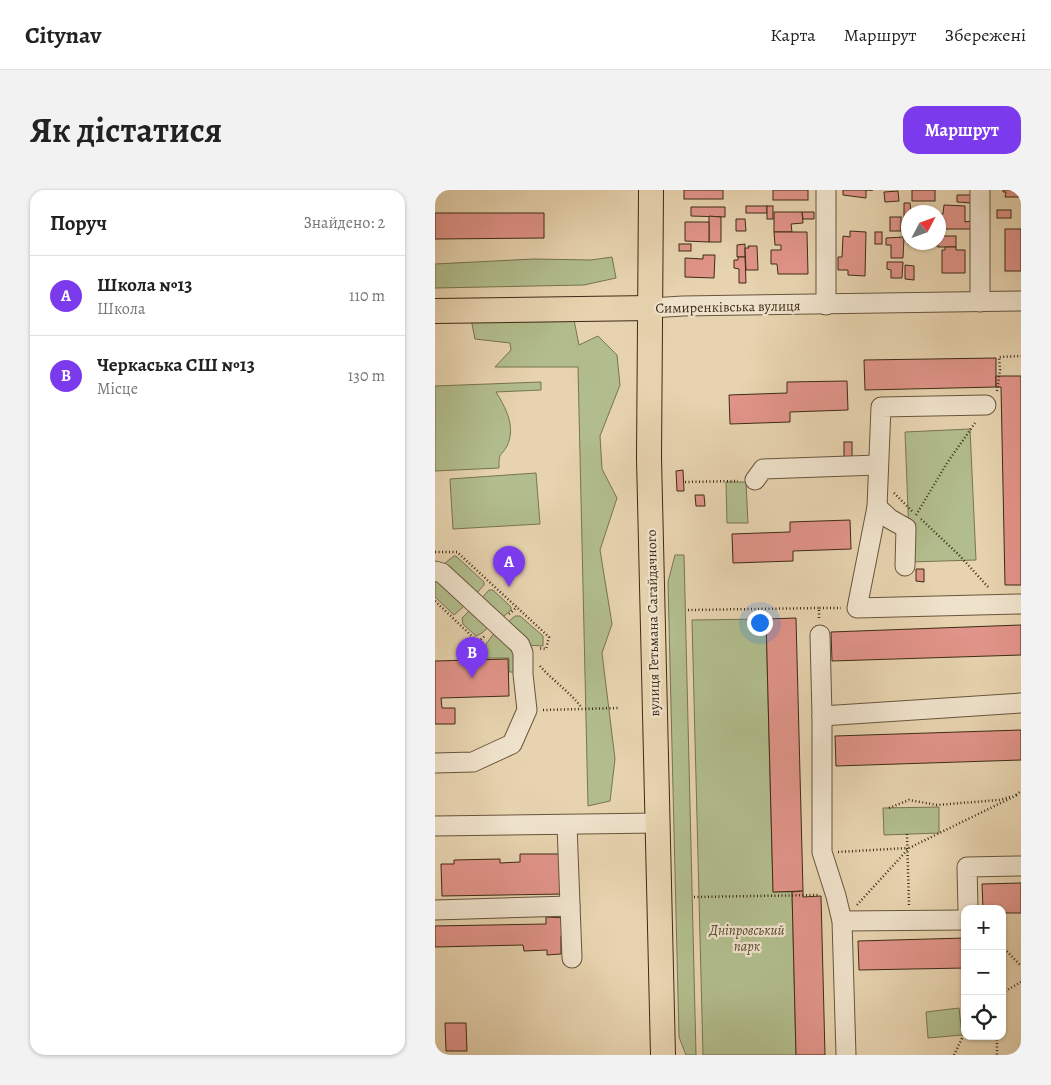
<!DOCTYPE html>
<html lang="uk">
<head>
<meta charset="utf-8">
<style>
	:root { --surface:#fff; --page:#f2f2f2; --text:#222; --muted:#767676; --line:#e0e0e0; --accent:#7c3aed }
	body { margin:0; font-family:Alegreya,serif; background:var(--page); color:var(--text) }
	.controls { position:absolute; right:15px; bottom:15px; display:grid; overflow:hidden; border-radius:10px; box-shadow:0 1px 4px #0004 }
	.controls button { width:45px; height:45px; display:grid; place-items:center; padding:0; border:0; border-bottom:1px solid var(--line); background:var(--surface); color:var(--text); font:25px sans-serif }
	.compass { position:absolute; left:466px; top:15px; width:45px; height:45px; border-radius:50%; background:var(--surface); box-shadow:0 1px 4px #0004; rotate:49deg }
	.you { position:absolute; left:324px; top:432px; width:18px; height:18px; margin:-12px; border:4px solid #fff; border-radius:50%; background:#1a73e8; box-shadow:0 0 0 8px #1a73e833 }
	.badge { display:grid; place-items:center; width:32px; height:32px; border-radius:50%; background:var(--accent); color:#fff; font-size:16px; font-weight:700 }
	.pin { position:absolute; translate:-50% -41px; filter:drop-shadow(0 1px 2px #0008) }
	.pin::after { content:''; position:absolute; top:26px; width:18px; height:15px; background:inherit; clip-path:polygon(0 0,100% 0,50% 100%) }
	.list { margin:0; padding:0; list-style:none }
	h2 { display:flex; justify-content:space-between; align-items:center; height:65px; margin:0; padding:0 20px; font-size:21px }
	h2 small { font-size:16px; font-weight:400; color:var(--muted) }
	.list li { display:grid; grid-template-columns:32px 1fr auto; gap:15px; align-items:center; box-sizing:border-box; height:80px; padding:0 20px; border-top:1px solid var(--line) }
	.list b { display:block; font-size:19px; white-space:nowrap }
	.list p { margin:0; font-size:16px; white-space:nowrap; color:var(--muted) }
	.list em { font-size:16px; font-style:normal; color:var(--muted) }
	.icon { flex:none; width:28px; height:28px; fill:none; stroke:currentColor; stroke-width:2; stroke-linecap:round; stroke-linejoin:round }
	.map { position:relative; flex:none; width:586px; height:865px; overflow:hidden; border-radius:15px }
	header { display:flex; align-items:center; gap:30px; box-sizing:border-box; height:70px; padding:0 25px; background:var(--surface); border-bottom:1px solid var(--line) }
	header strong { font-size:24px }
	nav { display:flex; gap:28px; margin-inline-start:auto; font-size:18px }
	.intro { display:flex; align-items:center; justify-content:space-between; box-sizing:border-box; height:120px; padding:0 30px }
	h1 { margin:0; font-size:35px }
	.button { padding:12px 22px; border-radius:15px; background:var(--accent); color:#fff; font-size:18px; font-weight:700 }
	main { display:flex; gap:30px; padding:0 30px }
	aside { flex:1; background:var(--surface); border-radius:15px; box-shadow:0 1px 4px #0004 }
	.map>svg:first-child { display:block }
</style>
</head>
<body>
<header>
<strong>Citynav</strong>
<nav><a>Карта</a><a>Маршрут</a><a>Збережені</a></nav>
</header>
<div class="intro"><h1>Як дістатися</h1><a class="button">Маршрут</a></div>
<main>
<aside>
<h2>Поруч<small>Знайдено: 2</small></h2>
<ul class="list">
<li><span class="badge">A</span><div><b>Школа №13</b><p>Школа</p></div><em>110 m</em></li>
<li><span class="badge">B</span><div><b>Черкаська СШ №13</b><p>Місце</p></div><em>130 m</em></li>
</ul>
</aside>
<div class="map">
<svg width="586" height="865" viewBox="0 0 586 865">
	<rect width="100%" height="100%" fill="#e7d3af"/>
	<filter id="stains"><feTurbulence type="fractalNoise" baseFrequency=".004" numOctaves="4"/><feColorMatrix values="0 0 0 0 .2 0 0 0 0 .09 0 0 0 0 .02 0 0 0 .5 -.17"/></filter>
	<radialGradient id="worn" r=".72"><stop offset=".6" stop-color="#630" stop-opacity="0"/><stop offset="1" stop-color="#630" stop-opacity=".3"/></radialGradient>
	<g fill="#b2bd8d" stroke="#787451">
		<path d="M177 67 181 88 149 95 0 98V74L99 69 156 70Z"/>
		<path d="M36 129 139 130 144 155 163 146 182 165 185 195 165 246 167 279 182 308 165 360 177 434 167 463 180 569 175 611 153 616 143 177H60L76 160 75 153 40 149Z"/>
		<path d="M106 192V200L61 202C71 218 81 237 72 256 65 268 64 261 64 278L0 281V196Z"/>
		<path d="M535 239 541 370 475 372 470 242Z"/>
		<path d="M101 283 105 334 18 339 15 289Z"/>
		<path d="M291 292H311L313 333H292Z"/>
		<path d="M240 365H249L261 865H251L244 847 233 392Z"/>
		<path d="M19 366H21L49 392V395L41 404 10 381V373Z"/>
		<path d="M0 386 28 408 29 416 19 425 0 407Z"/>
		<path d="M54 400H58L76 417V420L68 427 46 409Z"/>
		<path d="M34 421 57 434 47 443 41 446 28 434 27 428Z"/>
		<path d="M80 426H85L108 446V456L89 455 73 432Z"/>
		<path d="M331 429 338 702H357L361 865H268L257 430Z"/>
		<path d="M60 442 82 459 85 482H74V468H51V454Z"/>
		<path d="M504 617V643L449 645 448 618Z"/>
		<path d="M524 818 527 845 493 848 491 822Z"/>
	</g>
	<g fill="#e19489" stroke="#3d2b15">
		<rect x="249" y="0" width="39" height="9"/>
		<rect x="338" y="0" width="35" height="10"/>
		<path d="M408 0H438H431V8L408 5Z"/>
		<rect x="477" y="0" width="23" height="11"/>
		<path d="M568 0H586V7H570L571 2H568Z"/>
		<path d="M463 1 464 11 450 12 449 2Z"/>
		<path d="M522 5H537V13L522 12Z"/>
		<path d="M469 13H475L476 22H473V41H469Z"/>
		<path d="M509 15 530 16V32L536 31V39H503V24H508Z"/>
		<rect x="311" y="16" width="21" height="7"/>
		<rect x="332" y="16" width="6" height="13"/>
		<path d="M256 17H290V27L256 26Z"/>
		<rect x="562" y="20" width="14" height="8"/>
		<path d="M339 22H367L368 33 356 34 357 42H339Z"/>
		<path d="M367 22H379V29H368Z"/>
		<path d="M0 23H109V48L0 49Z"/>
		<path d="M274 26 286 27V52H274Z"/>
		<rect x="455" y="27" width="11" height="14"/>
		<path d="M301 29H310L311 41H301Z"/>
		<path d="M250 32H274V52L250 51Z"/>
		<rect x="570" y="39" width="16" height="42"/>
		<path d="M415 41 431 42 430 86 413 85V80H403V67H407L408 46 415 47Z"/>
		<path d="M339 42H372L373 84H343L342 74H336V60H346V55H340Z"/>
		<rect x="440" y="42" width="7" height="12"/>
		<rect x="503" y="46" width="18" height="11"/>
		<path d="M469 47 468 68H456V55H451V48Z"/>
		<path d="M474 52H502V56L473 54Z"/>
		<rect x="244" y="54" width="12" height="7"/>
		<path d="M310 54V67H302V55Z"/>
		<path d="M313 56H322L323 80H311L310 58H314Z"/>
		<path d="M510 57H521V60H530V83H507V60H510Z"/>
		<path d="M268 65H280L279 88 250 87V68L268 69Z"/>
		<path d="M303 67H310L311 93H304V79L299 78V70H303Z"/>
		<path d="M452 72H468L467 88H456V80L452 79Z"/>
		<path d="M470 75 479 76V90L470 89Z"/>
		<path d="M561 168V197L430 200 429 170Z"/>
		<path d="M561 186H586V395H570L566 197H561Z"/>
		<path d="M412 191 413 220 355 222V232L295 234 294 205 352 203V192Z"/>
		<rect x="409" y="252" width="8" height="19"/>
		<path d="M248 280 249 301H242L241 281Z"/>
		<path d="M260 305H269L270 316H261Z"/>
		<path d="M415 330 416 359 358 361V371L298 373 297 344 355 342V332Z"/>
		<path d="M481 379H489V392L481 391Z"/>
		<path d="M361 428 368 701 338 702 331 429Z"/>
		<path d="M586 435V465L397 471 396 442Z"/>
		<path d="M73 469 74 506 6 508 7 518H20V534H0V471Z"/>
		<path d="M586 540V570L401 576 400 546Z"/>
		<path d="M85 664H128L129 704 7 706 6 674H19V670L65 669V673L85 672Z"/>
		<path d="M586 693V723H567V719H548L547 694Z"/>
		<path d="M368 701V707L386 706 390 865H361L357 702Z"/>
		<path d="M111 727 133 728 134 746H126V764L112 765V760L89 761 88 755 0 757V736L111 734Z"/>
		<path d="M530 748V778L424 780 423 751Z"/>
		<path d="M10 833H31L32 861H11Z"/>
	</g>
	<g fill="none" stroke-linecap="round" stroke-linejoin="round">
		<g stroke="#68553c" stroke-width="21">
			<g id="minor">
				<path d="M545 112V0"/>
				<path d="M391 115V0"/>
				<path d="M216 118 248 116 586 111"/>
				<path d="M551 215 446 217 442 317 422 418 586 414"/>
				<path d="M320 290 328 279 443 275"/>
				<path d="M442 317 455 329 471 338 470 376"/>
				<path d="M0 381 7 383 85 455 88 463V484L92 520 77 554 38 572 0 573"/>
				<path d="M385 445 387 526 586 513"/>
				<path d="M387 526V662L401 706 407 731 411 865"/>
				<path d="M132 635 137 768"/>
				<path d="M0 636 223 633"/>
				<path d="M533 719 532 677 586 676"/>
				<path d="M0 720 135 716"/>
				<path d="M407 731 530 730"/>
			</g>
		</g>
		<g stroke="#3d2b15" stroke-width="26">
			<g id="major">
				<path d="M216 0 214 268 228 865"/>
				<path d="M0 121 216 118"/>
			</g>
		</g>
		<g stroke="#3d2b15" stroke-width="2.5" stroke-dasharray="1 2.5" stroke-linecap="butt">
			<path d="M562 201 565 180 564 167 586 166"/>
			<path d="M250 292 303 291"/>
			<path d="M459 303 478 322"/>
			<path d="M481 325 512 273 540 233"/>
			<path d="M486 329 524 365 554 398"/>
			<path d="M0 362H22L114 447 111 459 103 458"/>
			<path d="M0 411 43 452 51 445"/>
			<path d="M253 420 384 418"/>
			<path d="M74 424 82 417"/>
			<path d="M384 428V418H406"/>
			<path d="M105 476C118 491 135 502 147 518"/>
			<path d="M108 520 183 518"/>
			<path d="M581 605 586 601"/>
			<path d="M454 618 474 610 502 615 564 610 575 607"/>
			<path d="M472 644 474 715"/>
			<path d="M403 662 473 658"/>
			<path d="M259 707 383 705"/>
			<path d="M422 715 474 658 582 605"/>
			<path d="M567 756 586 776"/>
			<path d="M567 803 586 792"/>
			<path d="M562 846V865"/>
			<path d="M519 865 530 842"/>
		</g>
		<use href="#minor" stroke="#efe2cb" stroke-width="19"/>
		<use href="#major" stroke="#e7d3af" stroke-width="24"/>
	</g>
	<g text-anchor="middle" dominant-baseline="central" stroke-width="4.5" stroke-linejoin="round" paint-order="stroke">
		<g font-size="14" fill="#3d2b15" stroke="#efe2cb">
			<text transform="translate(293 117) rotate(-1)">Симиренківська вулиця</text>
			<text transform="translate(218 433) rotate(-91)">вулиця Гетьмана Сагайдачного</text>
		</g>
		<g font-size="14" font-style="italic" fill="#54482d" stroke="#efe2cb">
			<text x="312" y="740">Дніпровський<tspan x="312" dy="16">парк</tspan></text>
		</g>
	</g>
	<rect width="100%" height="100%" filter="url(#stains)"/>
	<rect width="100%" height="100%" fill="url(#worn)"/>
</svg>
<div class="controls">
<button>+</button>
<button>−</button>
<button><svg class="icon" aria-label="locate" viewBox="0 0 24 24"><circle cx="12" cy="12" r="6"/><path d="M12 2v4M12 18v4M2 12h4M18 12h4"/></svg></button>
</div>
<svg class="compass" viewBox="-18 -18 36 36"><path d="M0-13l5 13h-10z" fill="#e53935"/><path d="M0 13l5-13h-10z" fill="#767676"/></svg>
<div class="you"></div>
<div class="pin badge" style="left:74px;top:397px">A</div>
<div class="pin badge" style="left:37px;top:488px">B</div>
</div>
</main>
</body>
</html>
